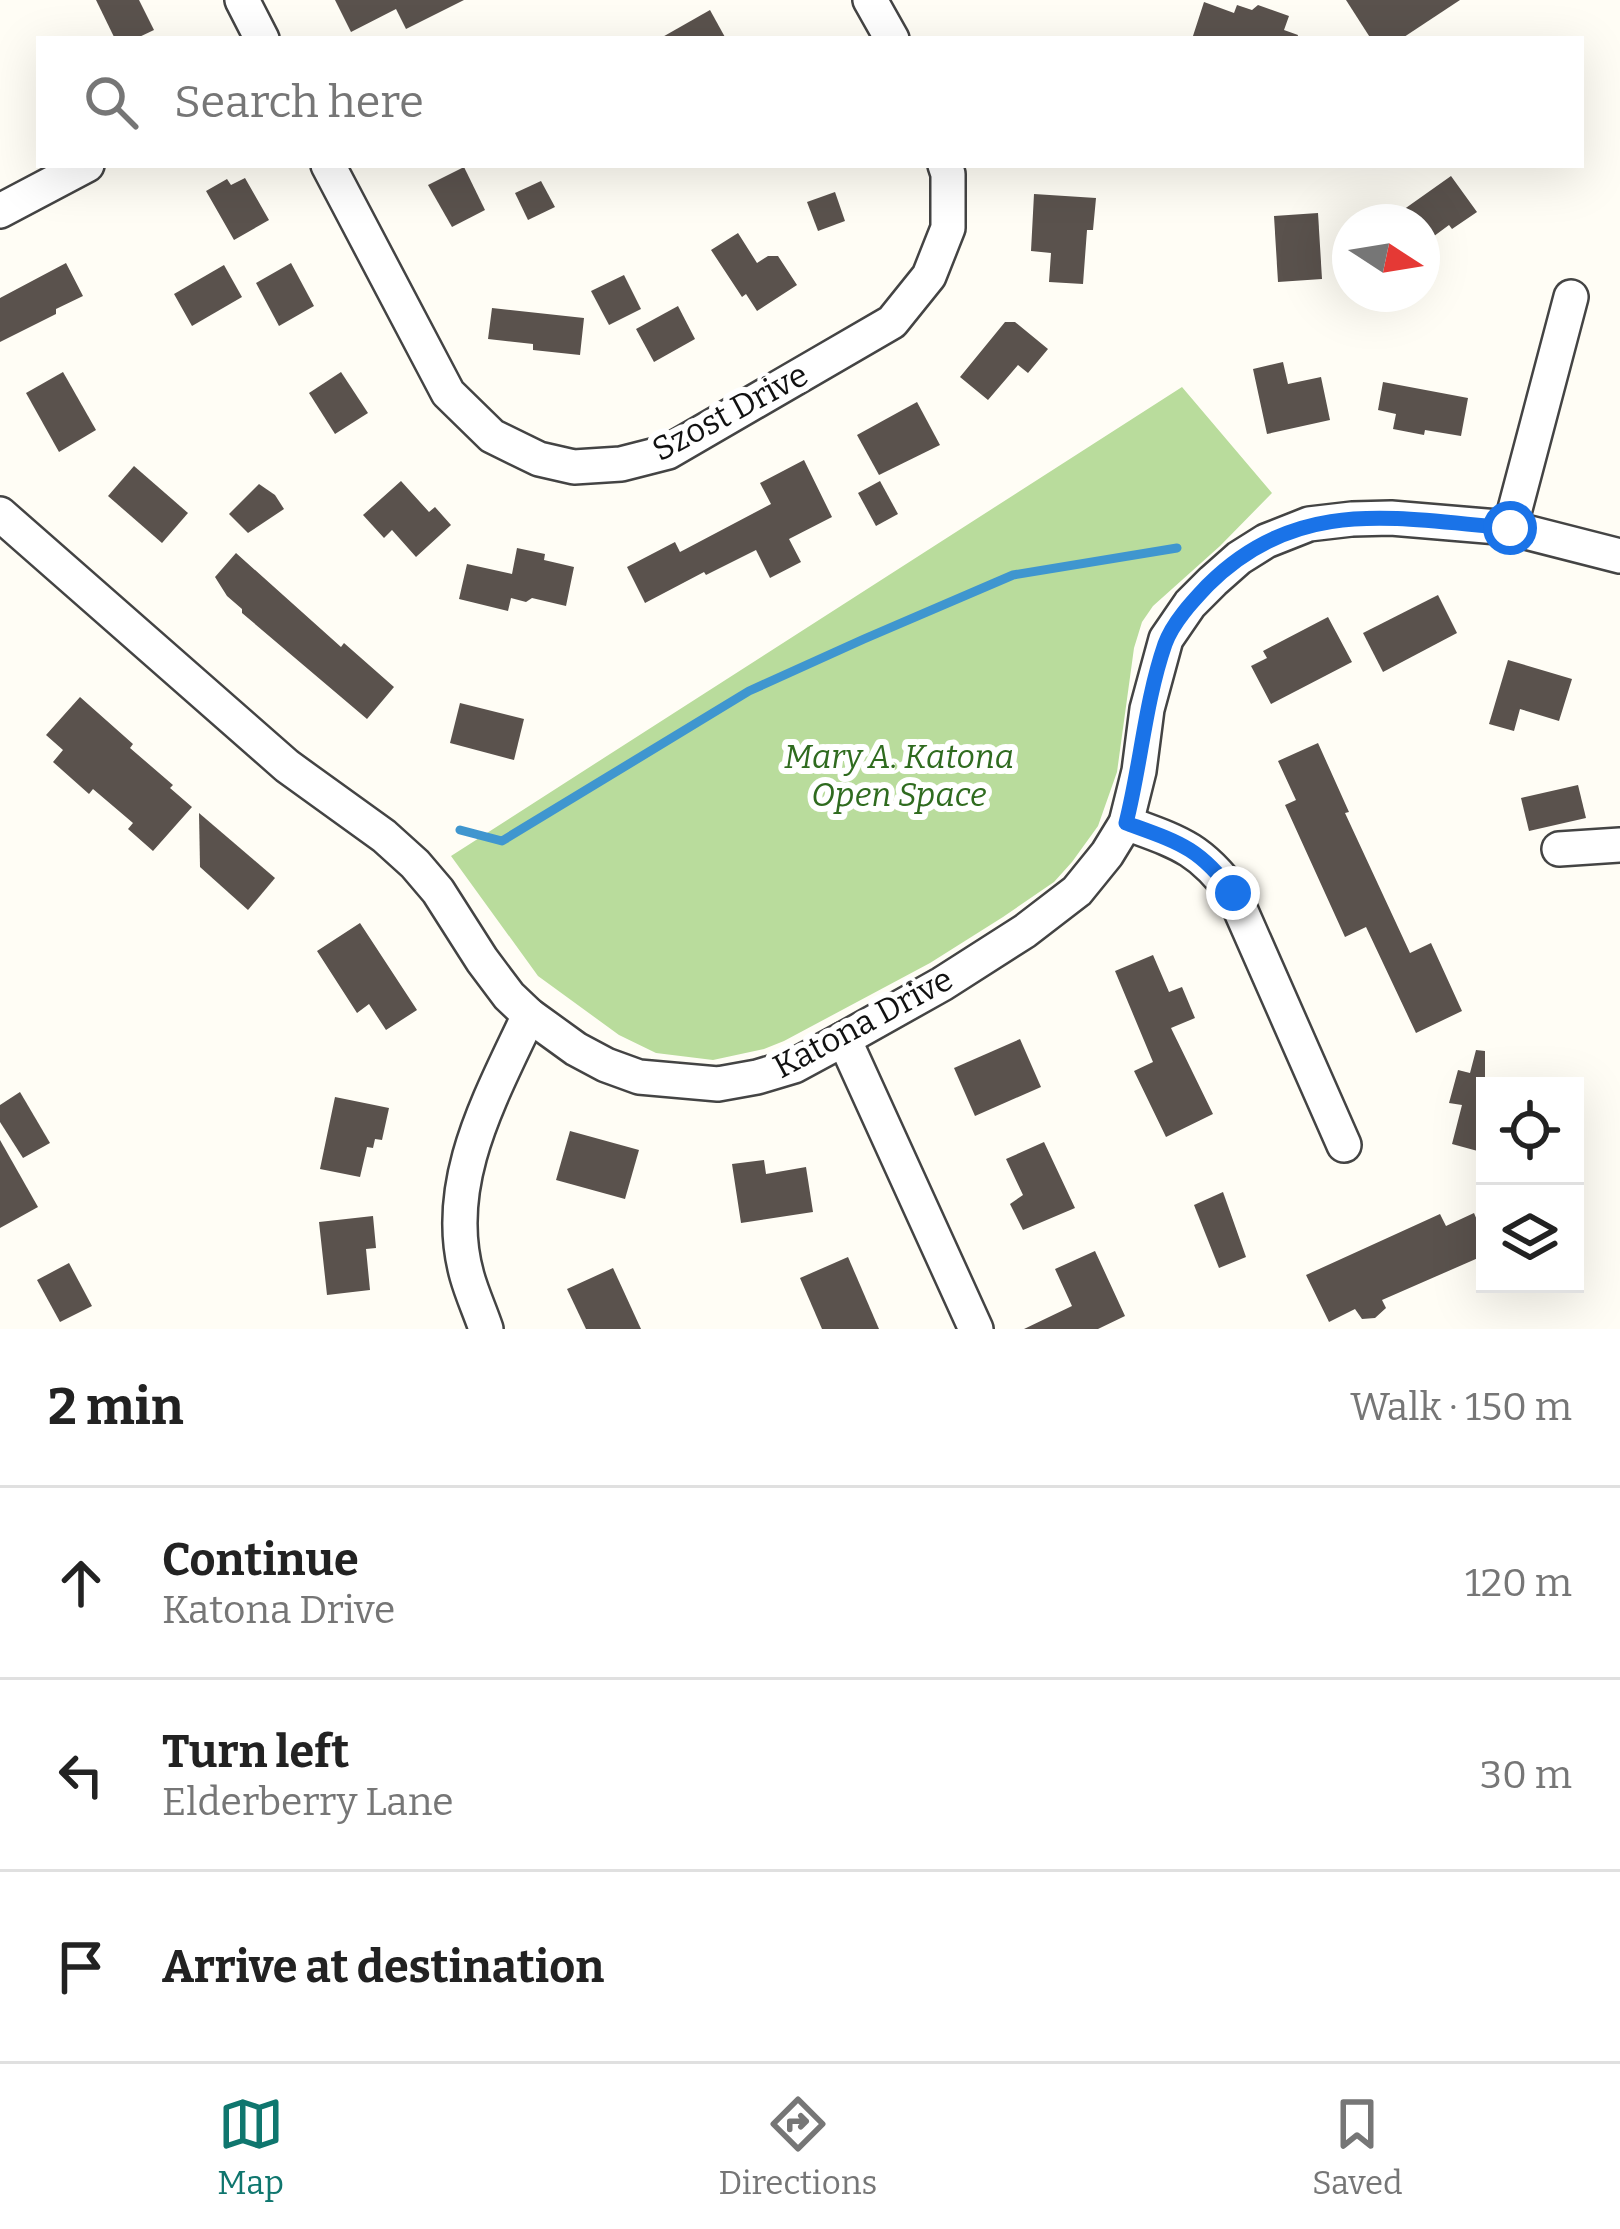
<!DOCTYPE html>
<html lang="en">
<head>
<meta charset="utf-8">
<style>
	:root { --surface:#fff; --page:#f2f2f2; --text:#222; --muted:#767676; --line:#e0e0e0; --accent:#0f766e }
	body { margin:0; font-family:Bitter,serif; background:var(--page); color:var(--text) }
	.controls { position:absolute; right:36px; bottom:36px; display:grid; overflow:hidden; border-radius:0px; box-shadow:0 12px 48px #0002 }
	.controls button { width:108px; height:108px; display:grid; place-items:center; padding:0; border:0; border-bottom:3px solid var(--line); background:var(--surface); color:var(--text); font:60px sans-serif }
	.compass { position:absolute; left:1332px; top:204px; width:108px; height:108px; border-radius:50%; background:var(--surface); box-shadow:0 12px 48px #0002; rotate:102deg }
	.stop { position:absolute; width:36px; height:36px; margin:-27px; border:9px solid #1a73e8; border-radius:50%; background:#fff }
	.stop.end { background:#1a73e8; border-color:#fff; box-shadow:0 3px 12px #0008 }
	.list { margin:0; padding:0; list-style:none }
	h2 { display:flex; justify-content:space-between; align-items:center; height:156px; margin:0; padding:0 48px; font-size:51px }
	h2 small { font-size:39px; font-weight:400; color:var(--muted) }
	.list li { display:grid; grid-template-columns:78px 1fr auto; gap:36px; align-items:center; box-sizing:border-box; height:192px; padding:0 48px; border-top:3px solid var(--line) }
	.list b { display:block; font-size:45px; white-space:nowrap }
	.list p { margin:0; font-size:39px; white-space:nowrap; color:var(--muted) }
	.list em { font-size:39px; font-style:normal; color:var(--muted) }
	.icon { flex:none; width:66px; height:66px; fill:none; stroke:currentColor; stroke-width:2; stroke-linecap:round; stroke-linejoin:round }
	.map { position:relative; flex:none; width:1620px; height:1329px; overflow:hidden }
	.search { position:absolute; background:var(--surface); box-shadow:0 12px 48px #0002; left:36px; right:36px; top:36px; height:132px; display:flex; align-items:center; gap:30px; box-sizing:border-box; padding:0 42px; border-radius:0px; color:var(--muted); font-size:45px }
	.sheet { height:732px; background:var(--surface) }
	nav { display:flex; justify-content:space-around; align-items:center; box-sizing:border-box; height:168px; border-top:3px solid var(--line); background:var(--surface); font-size:33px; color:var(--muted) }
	nav a { display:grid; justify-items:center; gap:6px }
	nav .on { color:var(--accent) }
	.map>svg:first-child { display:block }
</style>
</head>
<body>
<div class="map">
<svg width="1620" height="1329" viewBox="0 0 1620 1329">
	<rect width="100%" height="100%" fill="#fffdf5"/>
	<path fill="#b9dc9c" d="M1182 387 1272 493 1220 546 1153 606 1142 622 1134 648 1117 772 1098 826 1072 862 1054 882 1003 917 930 963 784 1041 764 1049 713 1060 656 1053 619 1035 538 976 451 856Z"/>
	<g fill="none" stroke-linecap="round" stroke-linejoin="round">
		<path stroke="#3f96cf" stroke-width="9" d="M460 830 502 841 749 691 864 639 1013 575 1177 548"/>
	</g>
	<g fill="#5a524d">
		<path d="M96 0H139L154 30 135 39H115Z"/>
		<path d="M335 0H464L406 29 396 9 351 32Z"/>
		<path d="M1346 0H1460L1401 39H1371Z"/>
		<path d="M1204 2 1234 13 1237 5 1252 10 1258 5 1289 16 1284 30 1298 35 1297 39H1192Z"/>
		<path d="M710 10 726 39H659Z"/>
		<path d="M464 167 485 210 452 227 428 185Z"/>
		<path d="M1451 176 1477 212 1452 229 1449 225 1422 245V222H1386Z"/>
		<path d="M245 178 269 220 234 240 206 191 227 179 231 185Z"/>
		<path d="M541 181 555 207 528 220 515 193Z"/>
		<path d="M835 192 845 221 818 231 807 202Z"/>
		<path d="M1034 194 1096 198 1093 230H1087L1083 284 1049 282 1051 253 1031 251Z"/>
		<path d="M1318 213 1322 279 1278 282 1274 216Z"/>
		<path d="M738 233 757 263 768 256H778L797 285 757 311 746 294 742 297 711 250Z"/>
		<path d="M66 263 83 296 56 309V314L0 342V298Z"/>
		<path d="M291 263 314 306 279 326 256 283Z"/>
		<path d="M224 265 242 297 192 326 174 294Z"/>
		<path d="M624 275 641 309 609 325 591 291Z"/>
		<path d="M678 306 695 339 654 362 636 329Z"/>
		<path d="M492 308 584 318 580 355 533 350V344L488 339Z"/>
		<path d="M1005 322H1015L1048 349 1028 373 1018 365 988 400 960 377Z"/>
		<path d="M1283 362 1288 384 1321 377 1330 420 1267 434 1253 369Z"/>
		<path d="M63 372 96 430 59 452 26 393Z"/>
		<path d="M341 372 368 413 335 434 309 393Z"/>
		<path d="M1383 382 1468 398 1461 436 1425 430 1424 435 1393 429 1396 414 1378 410Z"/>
		<path d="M917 402 940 445 879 475 857 435Z"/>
		<path d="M804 460 832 517 789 539 801 562 770 578 756 550 706 575 704 572 645 603 627 567 675 542 680 552 771 504 760 483Z"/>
		<path d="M134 466 188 513 162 543 108 496Z"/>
		<path d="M401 481 429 512 435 507 451 525 416 557 392 530 384 538 363 515Z"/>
		<path d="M880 481 898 514 876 526 858 493Z"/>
		<path d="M259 484 275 495 284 509 248 533 229 514Z"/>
		<path d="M517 548 545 554 544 560 574 567 566 606 532 598 526 602 511 598 508 611 459 599 467 564 512 574Z"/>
		<path d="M236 553 341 647 344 643 394 687 367 719 242 613V609L227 596 215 577Z"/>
		<path d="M1438 595 1457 633 1383 672 1363 633Z"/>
		<path d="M1328 617 1352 662 1271 704 1251 666 1267 658 1263 651Z"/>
		<path d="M1508 660 1572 679 1559 721 1520 709 1514 731 1489 724Z"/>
		<path d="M80 697 133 744 130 748 173 785 170 788 192 807 153 851 128 829 133 823 93 789 89 794 53 762 63 750 46 735Z"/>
		<path d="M460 703 524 719 514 760 450 743Z"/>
		<path d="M1318 743 1349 812 1345 813 1410 953 1431 943 1462 1011 1416 1033 1366 927 1345 937 1285 805 1296 800 1278 761Z"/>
		<path d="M1578 785 1586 818 1529 831 1521 798Z"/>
		<path d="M199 813 275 878 248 910 200 867Z"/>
		<path d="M360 923 417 1010 386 1030 369 1004 357 1013 317 951Z"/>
		<path d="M1153 955 1169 992 1182 987 1195 1018 1171 1028 1213 1114 1166 1137 1134 1071 1153 1062 1115 971Z"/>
		<path d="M1020 1039 1041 1087 975 1116 954 1068Z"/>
		<path d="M1476 1050 1485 1051V1153L1452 1144 1462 1105 1449 1103 1458 1070 1470 1073Z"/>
		<path d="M20 1092 50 1143 23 1158 0 1122V1105Z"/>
		<path d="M335 1097 389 1108 382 1140 375 1139 373 1148 367 1147 360 1177 320 1169Z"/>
		<path d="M570 1131 639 1150 625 1199 556 1180Z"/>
		<path d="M0 1140 38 1207 0 1228Z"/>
		<path d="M1044 1142 1075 1208 1023 1230 1010 1204 1023 1195 1006 1159Z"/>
		<path d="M764 1160 766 1174 806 1167 813 1212 741 1223 732 1164Z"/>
		<path d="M1223 1192 1246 1257 1219 1268 1194 1205Z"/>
		<path d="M1474 1213 1485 1239V1255L1382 1300 1386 1308 1375 1318 1362 1319 1355 1309 1329 1322 1306 1275 1440 1214 1446 1226Z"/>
		<path d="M373 1216 376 1248 366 1249 370 1290 327 1295 319 1222Z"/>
		<path d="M1095 1251 1125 1316 1098 1329H1024L1072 1306 1055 1269Z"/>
		<path d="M848 1257 879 1329H822L800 1278Z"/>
		<path d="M69 1263 92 1306 60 1322 37 1280Z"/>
		<path d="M613 1268 641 1329H586L567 1289Z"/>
	</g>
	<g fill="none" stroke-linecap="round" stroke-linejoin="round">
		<g stroke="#444" stroke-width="38">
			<g id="minor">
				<path d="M242 0 262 39"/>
				<path d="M870 0 892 39"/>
				<path d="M328 165 448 393 492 436 539 459 574 467 621 464 668 452 892 322 929 276 948 228V174L945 165"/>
				<path d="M0 211 87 165"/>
				<path d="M0 514 287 766 384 836 415 864 438 891 482 960 509 996 529 1015 576 1049 606 1065 639 1077 718 1084 757 1077 794 1066 844 1039 942 984 1025 931 1077 891 1107 854 1126 823 1139 771 1147 709 1166 639 1190 604 1213 581 1239 558 1266 541 1309 524 1352 519 1391 518 1510 528 1620 556"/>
				<path d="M1510 528 1571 297"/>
				<path d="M1126 823C1177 842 1199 847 1233 893L1344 1145"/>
				<path d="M1559 849 1620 845"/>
				<path d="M844 1039 976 1329"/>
				<path d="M486 1329C480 1311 472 1294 467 1276 441 1183 491 1097 529 1015"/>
			</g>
		</g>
		<use href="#minor" stroke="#fff" stroke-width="33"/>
	</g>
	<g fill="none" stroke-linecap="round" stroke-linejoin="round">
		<path stroke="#1a73e8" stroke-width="15" d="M1233 893C1199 847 1178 842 1126 823 1141 764 1145 702 1165 644 1173 622 1192 602 1208 585 1298 495 1396 519 1510 528"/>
	</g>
	<g text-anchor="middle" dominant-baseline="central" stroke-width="12" stroke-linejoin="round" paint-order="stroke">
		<g font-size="33" fill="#111" stroke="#fff">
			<text transform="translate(730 412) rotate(-28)">Szost Drive</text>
			<text transform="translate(863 1023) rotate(-28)">Katona Drive</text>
		</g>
		<g font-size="33" font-style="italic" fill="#2f6b1f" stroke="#fff">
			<text x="899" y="757">Mary A. Katona<tspan x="899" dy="38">Open Space</tspan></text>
		</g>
	</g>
</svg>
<div class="controls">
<button><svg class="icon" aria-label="locate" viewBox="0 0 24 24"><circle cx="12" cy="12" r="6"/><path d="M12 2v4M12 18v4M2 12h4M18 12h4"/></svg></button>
<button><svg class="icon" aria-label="layers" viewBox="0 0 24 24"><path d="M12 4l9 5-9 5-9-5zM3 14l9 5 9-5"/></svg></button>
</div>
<svg class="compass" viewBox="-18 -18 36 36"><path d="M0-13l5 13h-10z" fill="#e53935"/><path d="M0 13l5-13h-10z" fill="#767676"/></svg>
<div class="stop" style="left:1510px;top:528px"></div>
<div class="stop end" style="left:1233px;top:893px"></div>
<div class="search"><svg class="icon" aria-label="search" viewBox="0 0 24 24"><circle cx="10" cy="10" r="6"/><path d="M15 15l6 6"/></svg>Search here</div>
</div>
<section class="sheet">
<h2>2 min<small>Walk · 150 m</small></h2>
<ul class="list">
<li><svg class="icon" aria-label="ahead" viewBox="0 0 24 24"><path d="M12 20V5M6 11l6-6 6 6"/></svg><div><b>Continue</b><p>Katona Drive</p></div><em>120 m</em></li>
<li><svg class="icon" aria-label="left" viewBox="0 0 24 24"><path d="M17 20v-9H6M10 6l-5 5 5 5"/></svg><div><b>Turn left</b><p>Elderberry Lane</p></div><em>30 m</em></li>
<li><svg class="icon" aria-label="arrive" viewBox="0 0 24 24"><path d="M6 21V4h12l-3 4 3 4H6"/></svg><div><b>Arrive at destination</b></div></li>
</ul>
</section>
<nav>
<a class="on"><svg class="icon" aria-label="map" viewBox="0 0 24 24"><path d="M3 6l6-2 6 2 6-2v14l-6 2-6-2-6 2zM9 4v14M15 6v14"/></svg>Map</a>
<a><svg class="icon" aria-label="directions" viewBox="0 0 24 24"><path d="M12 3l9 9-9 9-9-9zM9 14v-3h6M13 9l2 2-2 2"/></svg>Directions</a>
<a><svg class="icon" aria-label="saved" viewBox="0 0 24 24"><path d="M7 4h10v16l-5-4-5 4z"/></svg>Saved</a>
</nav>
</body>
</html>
